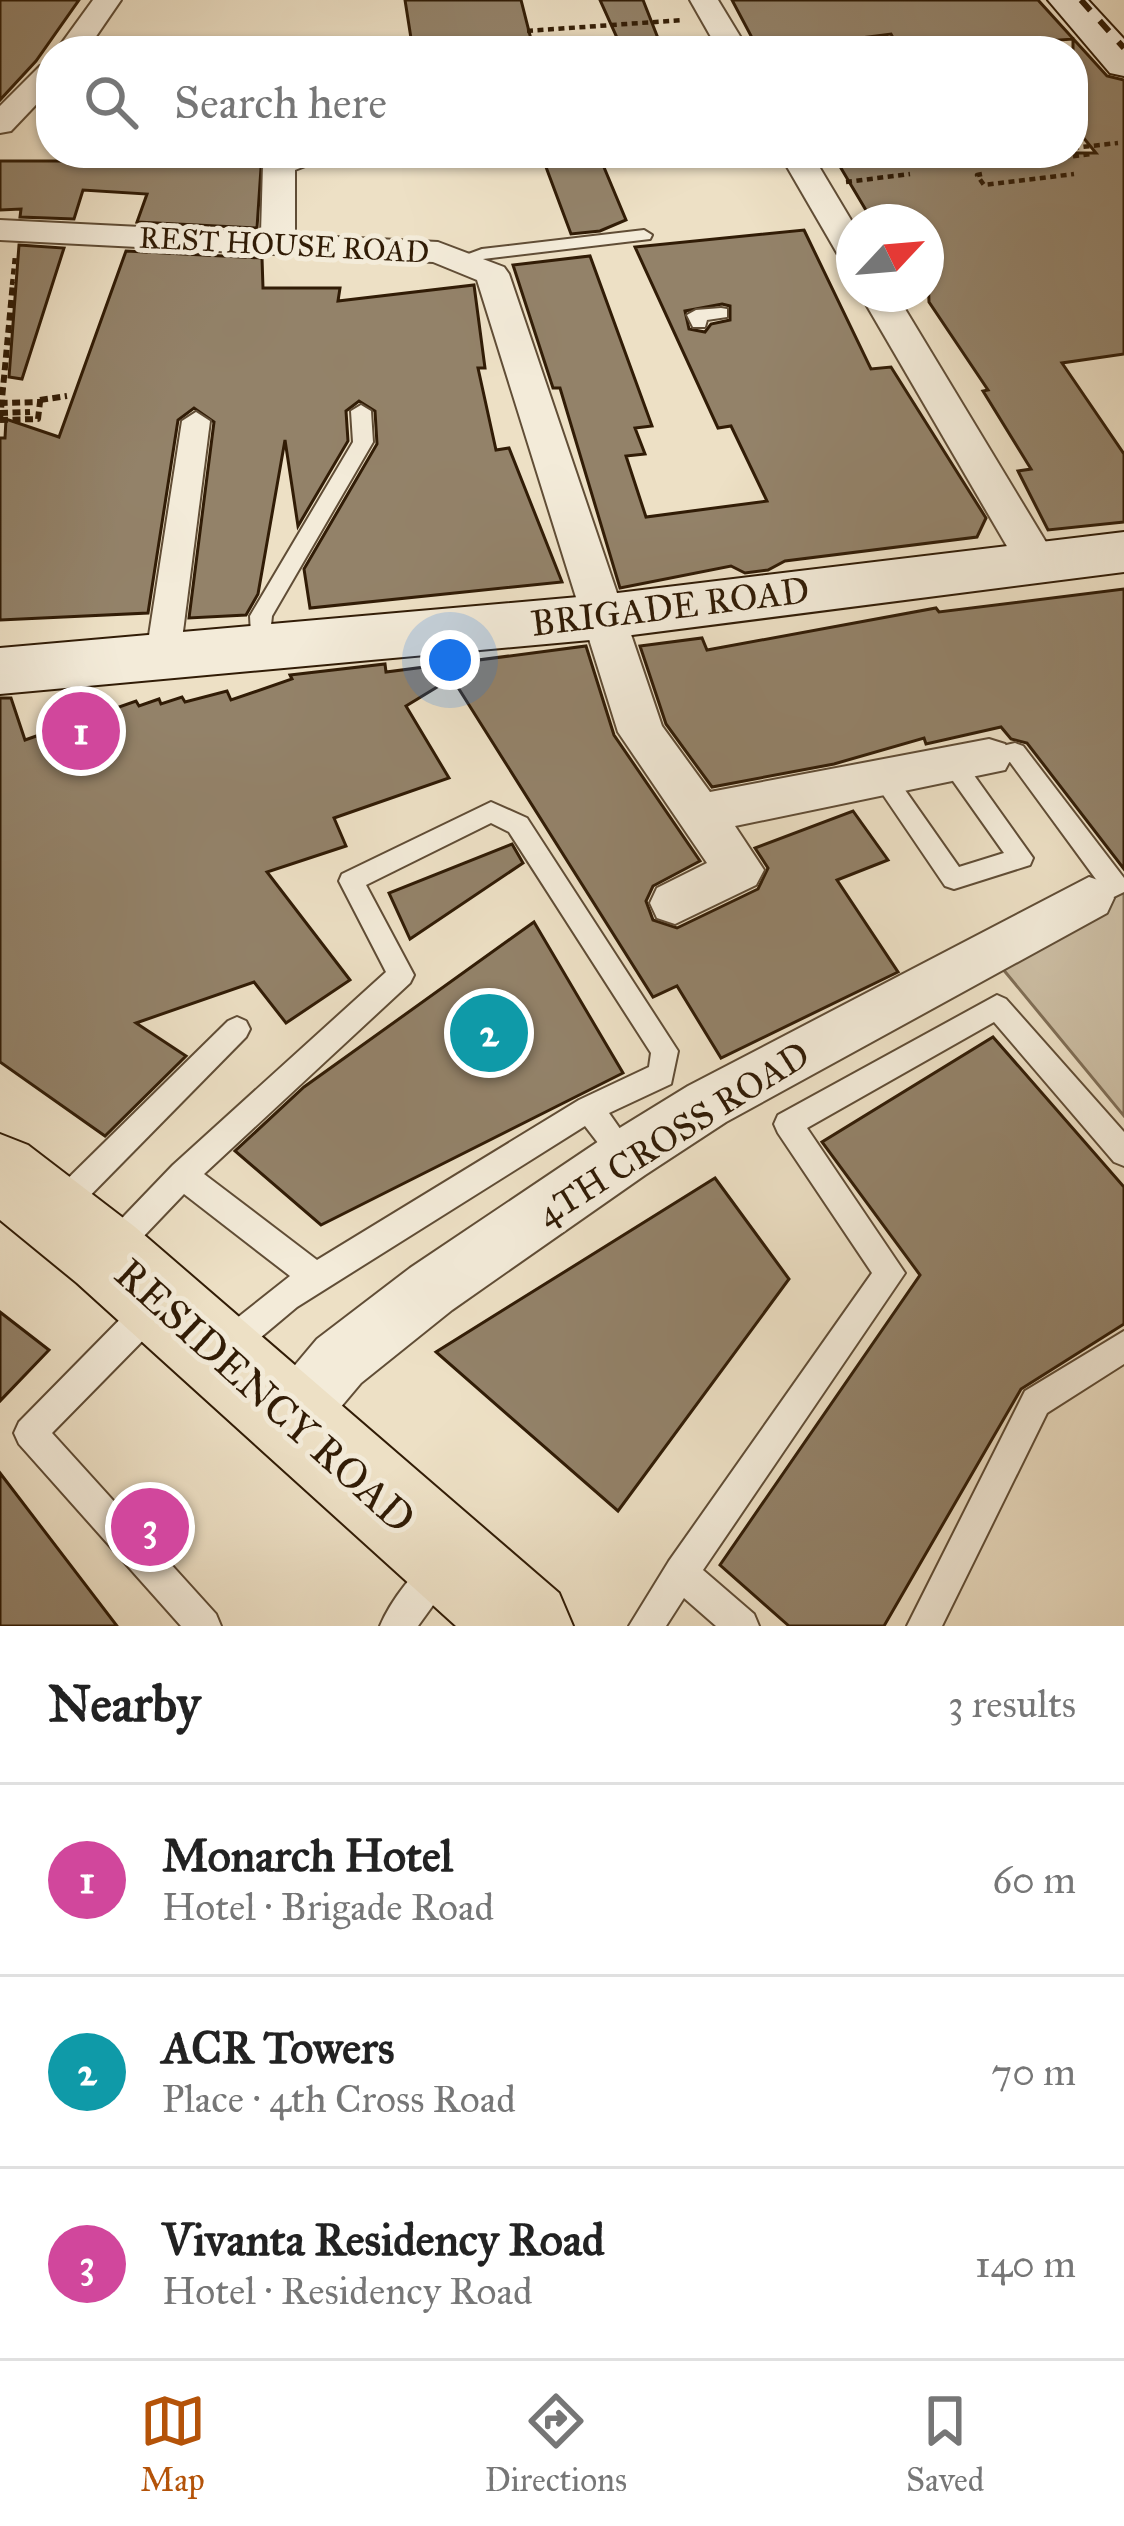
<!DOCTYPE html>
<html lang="en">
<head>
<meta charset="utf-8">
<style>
	:root { --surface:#fff; --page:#f6f6f6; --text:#222; --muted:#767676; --line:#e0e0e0; --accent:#b45309 }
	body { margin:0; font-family:"IM FELL Great Primer",serif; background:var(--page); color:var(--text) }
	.compass { position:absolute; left:836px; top:204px; width:108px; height:108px; border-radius:50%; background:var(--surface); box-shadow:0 3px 9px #0004; rotate:64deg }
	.you { position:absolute; left:450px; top:660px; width:42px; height:42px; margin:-30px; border:9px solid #fff; border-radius:50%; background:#1a73e8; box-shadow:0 0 0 18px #1a73e833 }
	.badge { display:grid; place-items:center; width:78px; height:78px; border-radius:50%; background:var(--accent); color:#fff; font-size:39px; font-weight:700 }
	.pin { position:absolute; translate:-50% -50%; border:6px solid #fff; box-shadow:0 3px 12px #0006 }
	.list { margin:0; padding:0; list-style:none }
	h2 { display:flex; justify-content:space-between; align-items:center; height:156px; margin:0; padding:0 48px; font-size:51px }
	h2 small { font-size:39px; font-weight:400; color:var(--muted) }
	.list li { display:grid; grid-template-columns:78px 1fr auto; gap:36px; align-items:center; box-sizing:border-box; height:192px; padding:0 48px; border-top:3px solid var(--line) }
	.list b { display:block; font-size:45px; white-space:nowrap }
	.list p { margin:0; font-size:39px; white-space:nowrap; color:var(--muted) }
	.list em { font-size:39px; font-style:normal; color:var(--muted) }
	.icon { flex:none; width:66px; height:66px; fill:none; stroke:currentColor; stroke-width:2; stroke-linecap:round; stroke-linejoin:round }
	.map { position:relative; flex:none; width:1124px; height:1626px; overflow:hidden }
	.search { position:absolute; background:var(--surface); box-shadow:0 3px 9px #0004; left:36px; right:36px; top:36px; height:132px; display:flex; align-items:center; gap:30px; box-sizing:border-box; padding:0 42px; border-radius:48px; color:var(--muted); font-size:45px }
	.sheet { height:732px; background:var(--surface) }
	nav { display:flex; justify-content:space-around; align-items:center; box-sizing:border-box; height:168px; border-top:3px solid var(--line); background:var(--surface); font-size:33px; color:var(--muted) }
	nav a { display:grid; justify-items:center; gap:6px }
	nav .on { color:var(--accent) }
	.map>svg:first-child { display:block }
</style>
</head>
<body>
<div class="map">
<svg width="1124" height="1626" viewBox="0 0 1124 1626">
	<rect width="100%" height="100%" fill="#ede0c5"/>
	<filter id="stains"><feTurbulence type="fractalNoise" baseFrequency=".00167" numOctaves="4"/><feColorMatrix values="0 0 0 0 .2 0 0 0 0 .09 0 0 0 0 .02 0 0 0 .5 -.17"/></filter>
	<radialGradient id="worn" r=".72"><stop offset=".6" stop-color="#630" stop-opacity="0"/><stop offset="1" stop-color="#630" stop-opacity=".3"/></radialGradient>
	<path fill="#cdbfa5" stroke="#7f6e56" stroke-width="3" d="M1124 891V1116L1002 968Z"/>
	<g fill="#938269" stroke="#311c06" stroke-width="3" fill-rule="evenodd">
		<path d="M0 0H79L36 61 0 100Z"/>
		<path d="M405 0H521L534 51H413Z"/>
		<path d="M600 0H643L663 51H623Z"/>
		<path d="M732 0H1038L1107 76 1124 80V354L1062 363 1124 454V522L1048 530 1018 471 1031 469 983 391 988 390 929 302 926 222H873L832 153H1096L1073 125V39L900 51 891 34 759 51Z"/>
		<path d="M123 153H262L257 228 137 222 147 194 83 190 74 219 20 217 21 209 0 210V161H119Z"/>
		<path d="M598 153 626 220 600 231 571 234 543 159Z"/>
		<path d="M804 230 871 369 891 367 986 518 977 537 785 561 768 570 745 573 731 566 620 588 560 388H553L513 265 590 256 652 426 635 428 645 454 626 456 646 517 767 501 731 426 718 428 635 247ZM722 304 730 306V320L711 324 705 332 689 329 685 311Z"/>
		<path d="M19 245 64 248 22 379 9 377Z"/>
		<path d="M126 251 262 258 263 288H340L338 301 474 285 485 368H478L496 450 509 448 562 582 310 608 304 569 377 444 375 411 359 401 346 411 348 441 298 526 285 440 258 594 246 615 189 618 214 422 194 408 178 420 148 613 0 620V438H5L6 419 59 437Z"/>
		<path d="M1124 589V869L1027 743 1011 739 1001 727 926 744 924 738 834 764 712 787 666 724 640 646 702 638 707 650 936 608 939 612Z"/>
		<path d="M586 646 614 735 700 861 653 886 646 901 653 920 677 928 758 889 768 868 755 848 853 811 888 860 837 880 898 972 721 1058 677 986 653 997 452 678 406 706 449 778 334 818 346 846 267 872 350 980 286 1023 254 982 136 1023 186 1056 105 1136 0 1062V698H11L25 740 136 701 139 706 159 699 161 704 182 697 185 702 227 691 231 700 292 679 290 675 385 664 386 672Z"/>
		<path d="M512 844 523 863 410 939 389 893Z"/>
		<path d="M534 922 623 1073 321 1225 235 1151 304 1087Z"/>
		<path d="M993 1037 1124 1187V1324L1021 1389 884 1626H789L720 1565 920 1275 822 1142Z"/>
		<path d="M715 1178 789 1279 618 1511 436 1352Z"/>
		<path d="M0 1312 49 1350 0 1401Z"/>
		<path d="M0 1473 117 1626H0Z"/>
	</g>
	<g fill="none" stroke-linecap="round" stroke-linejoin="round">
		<g stroke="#604d36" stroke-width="4">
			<g id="service">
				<path d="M644 230 652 235 650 239 483 259 461 265 452 260 482 249Z"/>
				<path d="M721 308 727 309V317L707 320 705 327H693L687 315 696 310Z"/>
				<path d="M361 405 371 411 373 442 272 616 268 653H252L250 616 353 442 351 411Z"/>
				<path d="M1015 743 1023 746 1124 878V892L1089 909 1080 905 1076 898 1080 891 1098 882 1010 762 989 766 977 757 981 751Z"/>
				<path d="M953 755 961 757 1033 858 1030 865 954 889 945 886 871 777 875 770H891L959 867 1004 853 941 764 945 757Z"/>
				<path d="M491 802 527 818 678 1051 671 1084 609 1113 639 1156 635 1165 625 1169 615 1165 585 1126 297 1307 235 1359 224 1363 213 1359 209 1348 213 1337 290 1276 184 1194 122 1259 112 1264 102 1259 97 1249 102 1239 173 1165 386 972 339 881 342 874ZM491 823 509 832 651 1053 649 1067 579 1100 317 1260 204 1174 410 983 414 975 366 885Z"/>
				<path d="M997 995 1006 999 1124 1132V1166L1114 1162 994 1022 807 1128 905 1273 703 1570 754 1614 759 1626H716L684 1598 666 1626H629L669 1561 872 1273 778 1133 774 1124 778 1115Z"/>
				<path d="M237 1017 246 1021 250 1029 246 1037 70 1216 60 1220 50 1216 46 1206 50 1196 228 1021Z"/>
				<path d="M153 1293 164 1297 168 1308 164 1319 52 1433 216 1614 221 1626H181L19 1444 14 1433 19 1422 142 1297Z"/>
				<path d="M1124 1331V1364L1047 1413 942 1626H907L1025 1391Z"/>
				<path d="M440 1555 452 1560 457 1572 418 1626H380C390 1602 416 1565 440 1555Z"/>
			</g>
		</g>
		<g stroke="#604d36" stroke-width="4">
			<path id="pedestrian" d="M196 412 210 421 180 655 175 664 163 667 151 664 146 655 182 421Z"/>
		</g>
		<g stroke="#604d36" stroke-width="4">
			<g id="minor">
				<path d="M93 0H121L86 51H56Z"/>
				<path d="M690 0H718L749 51H719Z"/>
				<path d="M51 63V89L11 131 0 133V106L40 66Z"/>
				<path d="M281 153H326L321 160 295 170V235L438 242 504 267 509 274 662 726 710 792 989 739 1005 744 1012 757 1005 770 735 826 764 870 756 885 675 924 657 918 650 903 657 888 707 863 618 732 477 280 433 262 0 240V220L261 233 263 165Z"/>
				<path d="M779 153H811L854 225V263L842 260 837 253Z"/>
				<path d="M860 294H896L1058 562 1052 572 1037 577 1022 572Z"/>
				<path d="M1089 877 1107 883 1114 898 1107 913 726 1122 645 1175 452 1310 361 1383 313 1440 291 1449 269 1440 260 1418 269 1396 317 1339 410 1268 605 1137 688 1086Z"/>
			</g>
		</g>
		<g stroke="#311c06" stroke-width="4">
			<g id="secondary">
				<path d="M1048 0H1088L1124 39V76L1110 73Z"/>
				<path d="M1124 532V572L601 639 0 694V648L601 595Z"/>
			</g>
		</g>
		<g stroke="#311c06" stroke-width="4">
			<path id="primary" d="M0 1134 28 1145 135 1227 559 1593 573 1626H456L77 1283 0 1220Z"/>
		</g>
		<g stroke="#311c06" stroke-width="4.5" stroke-dasharray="6 4.5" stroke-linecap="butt">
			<path d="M527 31 683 20"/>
			<path d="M1073 148 1118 143"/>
			<path d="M1024 154 1030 161 1092 154"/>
			<path d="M931 155 949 153"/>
			<path d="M982 174 977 175 984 185 1074 174"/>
			<path d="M846 182 910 174"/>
			<path d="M12 285 15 256"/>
		</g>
		<g stroke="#311c06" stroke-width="6" stroke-dasharray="8 4.5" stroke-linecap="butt">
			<path d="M40 400 67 396"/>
			<path d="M0 413 30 412"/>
			<path d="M0 420 13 282"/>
			<path d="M0 420 38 419 40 402 1 403"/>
		</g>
		<use href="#service" fill="#f3ebd9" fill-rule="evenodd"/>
		<use href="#pedestrian" fill="#f3ebd9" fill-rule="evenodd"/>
		<use href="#minor" fill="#f3ebd9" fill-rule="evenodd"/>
		<use href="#secondary" fill="#f3ebd9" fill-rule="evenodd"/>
		<use href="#primary" fill="#ede0c5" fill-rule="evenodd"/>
		<path stroke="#311c06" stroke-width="6" stroke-dasharray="14 14" stroke-linecap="butt" d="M1081 0 1124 48"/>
	</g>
	<g text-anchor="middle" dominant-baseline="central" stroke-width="10" stroke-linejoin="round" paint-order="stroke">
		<g font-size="30" fill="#311c06" stroke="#f3ebd9">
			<text transform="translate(284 245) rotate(3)">REST HOUSE ROAD</text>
		</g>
		<g font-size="36" fill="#311c06" stroke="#f3ebd9">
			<text transform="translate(670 607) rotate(-7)">BRIGADE ROAD</text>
			<text transform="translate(673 1134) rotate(-32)">4TH CROSS ROAD</text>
		</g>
		<g font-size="42" fill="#311c06" stroke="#f3ebd9">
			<text transform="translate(265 1396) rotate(42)">RESIDENCY ROAD</text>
		</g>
	</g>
	<rect width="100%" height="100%" filter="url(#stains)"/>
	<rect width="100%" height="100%" fill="url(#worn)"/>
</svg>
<svg class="compass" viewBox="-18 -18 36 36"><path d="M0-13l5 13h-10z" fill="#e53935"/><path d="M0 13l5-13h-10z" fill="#767676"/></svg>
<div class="you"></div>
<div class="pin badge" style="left:81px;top:731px;background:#d1479c">1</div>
<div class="pin badge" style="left:489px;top:1033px;background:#0f9aa8">2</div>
<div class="pin badge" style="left:150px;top:1527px;background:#d1479c">3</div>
<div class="search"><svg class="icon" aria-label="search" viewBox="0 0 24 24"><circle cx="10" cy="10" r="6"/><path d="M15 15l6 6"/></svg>Search here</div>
</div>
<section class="sheet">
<h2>Nearby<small>3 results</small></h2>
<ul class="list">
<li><span class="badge" style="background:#d1479c">1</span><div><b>Monarch Hotel</b><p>Hotel · Brigade Road</p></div><em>60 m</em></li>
<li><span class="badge" style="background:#0f9aa8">2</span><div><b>ACR Towers</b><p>Place · 4th Cross Road</p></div><em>70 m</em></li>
<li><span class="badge" style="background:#d1479c">3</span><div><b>Vivanta Residency Road</b><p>Hotel · Residency Road</p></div><em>140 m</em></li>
</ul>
</section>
<nav>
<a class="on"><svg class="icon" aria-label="map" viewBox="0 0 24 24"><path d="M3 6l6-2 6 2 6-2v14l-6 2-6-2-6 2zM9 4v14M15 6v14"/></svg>Map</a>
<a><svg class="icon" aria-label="directions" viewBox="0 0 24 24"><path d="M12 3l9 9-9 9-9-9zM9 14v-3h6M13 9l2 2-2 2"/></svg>Directions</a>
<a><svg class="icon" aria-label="saved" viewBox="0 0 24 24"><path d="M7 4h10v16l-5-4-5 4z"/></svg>Saved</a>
</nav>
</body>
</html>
